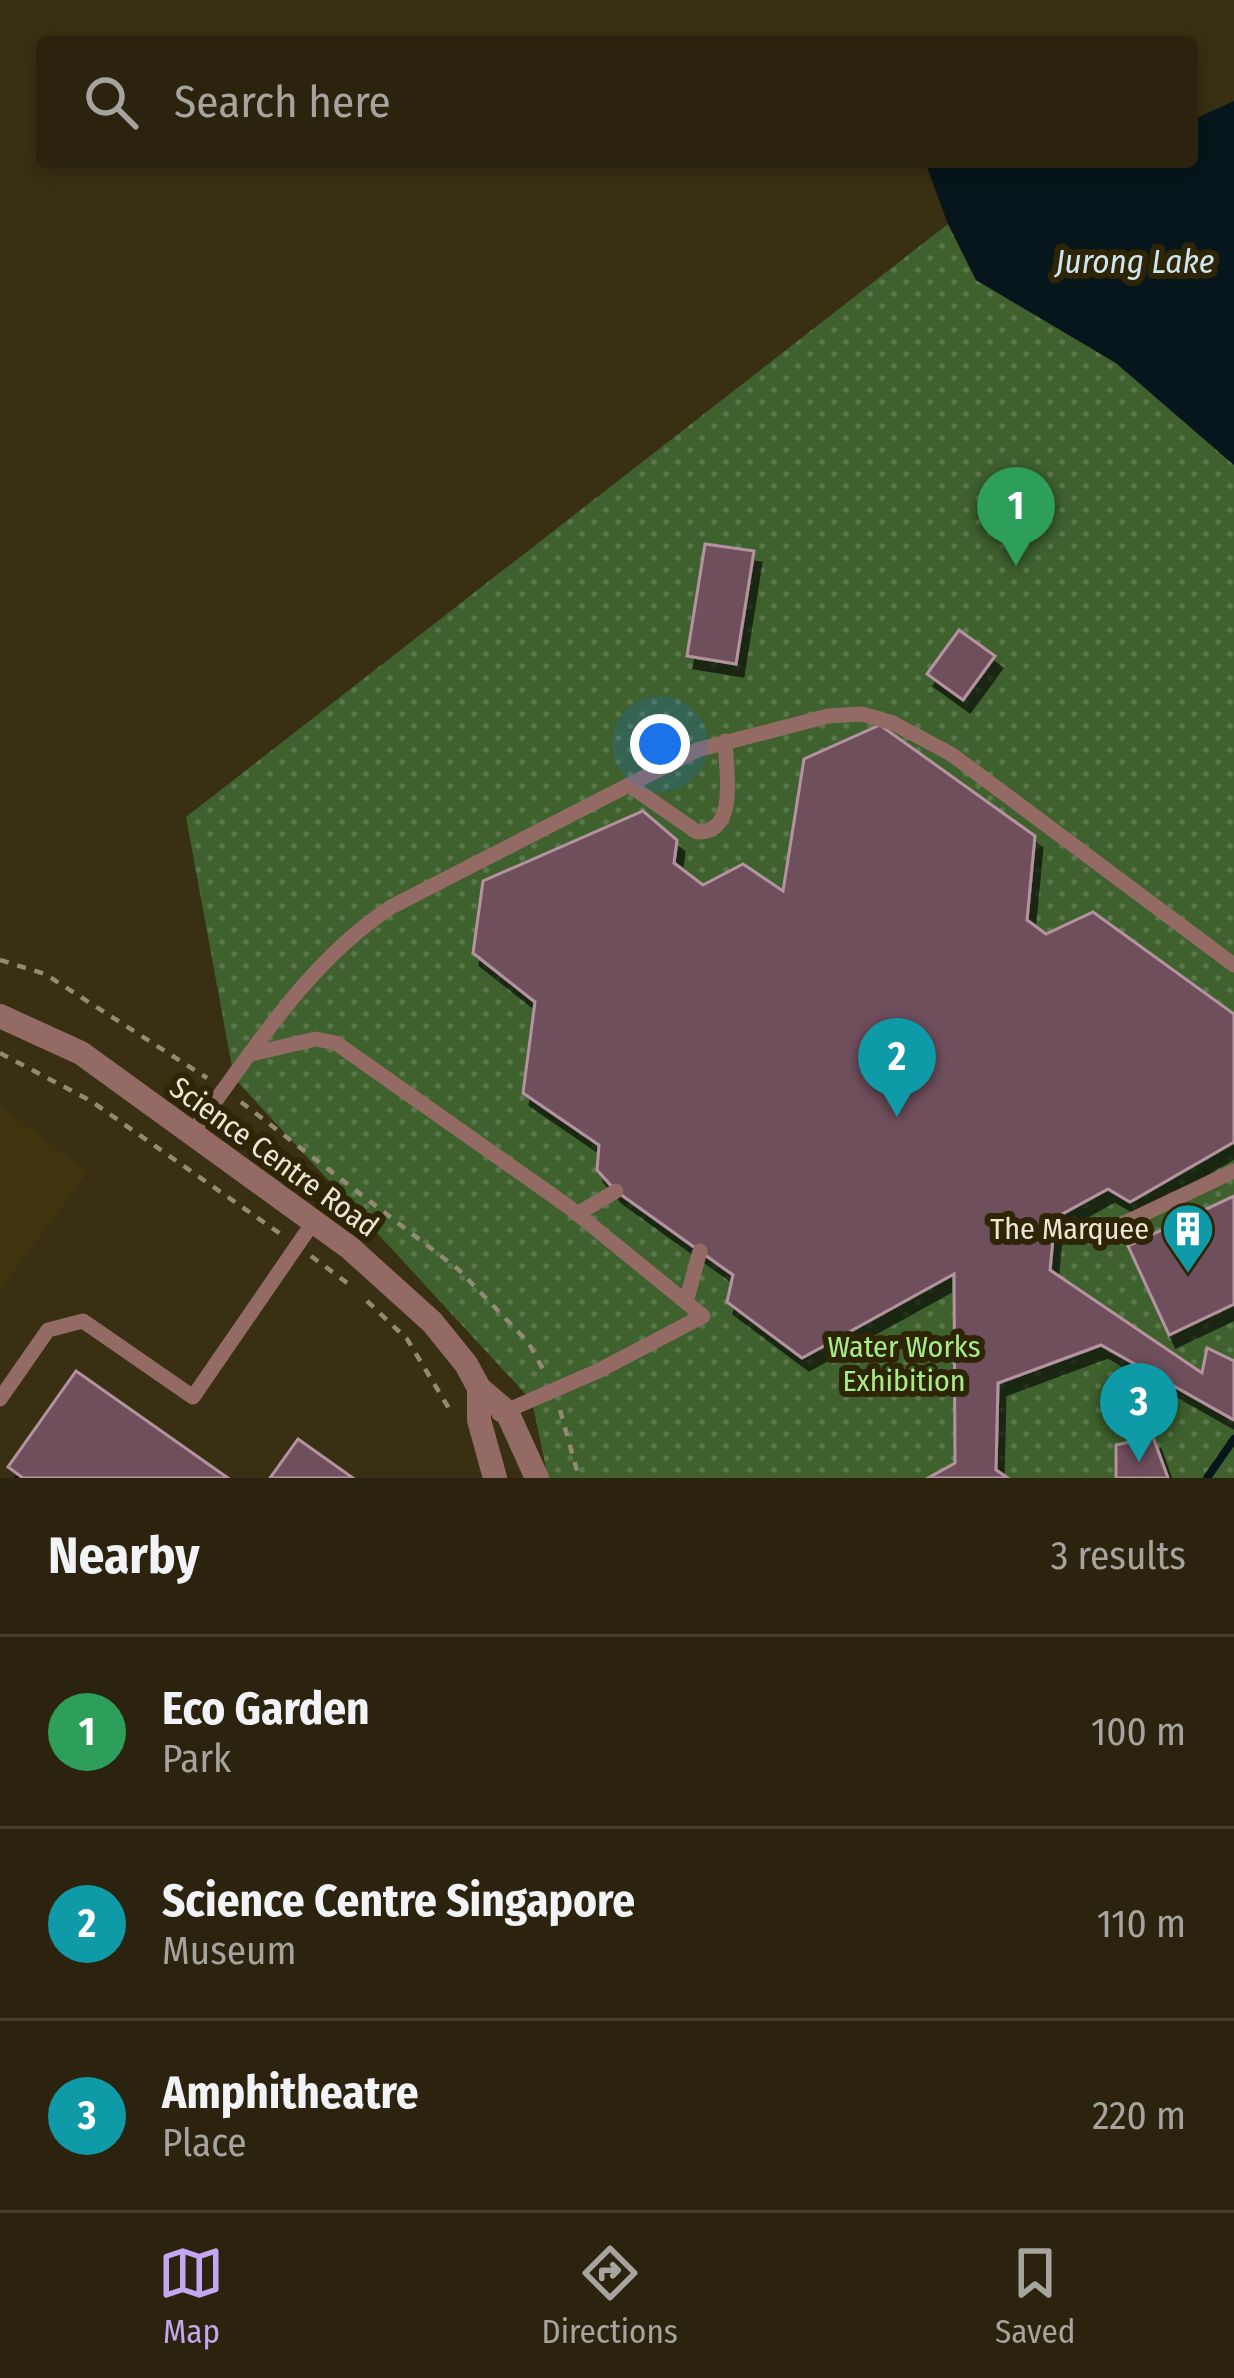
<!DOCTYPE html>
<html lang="en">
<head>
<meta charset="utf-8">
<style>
	:root { --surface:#2b230e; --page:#332b17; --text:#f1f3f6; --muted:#a6a49e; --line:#47402e; --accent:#c5a7f1 }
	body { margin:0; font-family:"Fira Sans Condensed",sans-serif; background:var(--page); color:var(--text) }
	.you { position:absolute; left:660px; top:744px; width:42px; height:42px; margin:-30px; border:9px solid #fff; border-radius:50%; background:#1a73e8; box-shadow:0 0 0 18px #1a73e833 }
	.badge { display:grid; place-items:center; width:78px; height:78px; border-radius:50%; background:var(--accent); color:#fff; font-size:39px; font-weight:700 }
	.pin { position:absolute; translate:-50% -99px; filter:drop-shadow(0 3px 6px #0008) }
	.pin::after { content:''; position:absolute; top:63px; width:42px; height:36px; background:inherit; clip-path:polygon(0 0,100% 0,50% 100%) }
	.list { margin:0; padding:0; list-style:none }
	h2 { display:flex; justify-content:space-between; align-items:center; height:156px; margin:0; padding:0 48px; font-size:51px }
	h2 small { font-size:39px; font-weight:400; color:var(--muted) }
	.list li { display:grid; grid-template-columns:78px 1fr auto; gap:36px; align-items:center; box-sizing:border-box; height:192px; padding:0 48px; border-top:3px solid var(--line) }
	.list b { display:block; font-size:45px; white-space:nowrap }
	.list p { margin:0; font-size:39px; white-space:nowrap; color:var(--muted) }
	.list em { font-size:39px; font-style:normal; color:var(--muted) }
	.icon { flex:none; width:66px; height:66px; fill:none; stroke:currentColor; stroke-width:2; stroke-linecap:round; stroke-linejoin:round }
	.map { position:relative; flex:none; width:1234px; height:1478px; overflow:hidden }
	.search { position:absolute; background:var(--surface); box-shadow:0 6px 18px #0003; left:36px; right:36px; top:36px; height:132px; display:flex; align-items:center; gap:30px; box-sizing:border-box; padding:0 42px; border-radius:12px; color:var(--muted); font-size:45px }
	.sheet { height:732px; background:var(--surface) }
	nav { display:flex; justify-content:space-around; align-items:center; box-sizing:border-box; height:168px; border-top:3px solid var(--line); background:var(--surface); font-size:33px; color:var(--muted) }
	nav a { display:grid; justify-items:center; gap:6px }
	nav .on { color:var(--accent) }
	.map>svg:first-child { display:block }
</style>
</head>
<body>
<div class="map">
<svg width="1234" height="1478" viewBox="0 0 1234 1478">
	<defs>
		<pattern id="green-dots" width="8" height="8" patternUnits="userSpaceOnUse" patternTransform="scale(3)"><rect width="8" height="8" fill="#3e612e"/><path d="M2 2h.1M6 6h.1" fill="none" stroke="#5a784b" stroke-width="1.8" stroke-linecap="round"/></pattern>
		<filter id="shadow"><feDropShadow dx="7" dy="12" stdDeviation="0" flood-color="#0009"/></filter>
	</defs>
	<rect width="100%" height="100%" fill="#392f12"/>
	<path fill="#40340e" d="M0 1106 88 1172 0 1289Z"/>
	<path fill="url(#green-dots)" d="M948 224 976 280 1116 363 1234 465V1478H548L532 1401 234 1078 186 817Z"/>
	<path fill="#07161c" d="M1234 101V465L1116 363 976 280 948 224 925 162H1192V120Z"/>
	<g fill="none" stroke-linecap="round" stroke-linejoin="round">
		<path stroke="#07161c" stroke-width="8" d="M1207 1478 1234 1439"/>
	</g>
	<g fill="#70505d" stroke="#b592a0" stroke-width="3" filter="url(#shadow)">
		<path d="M705 544 754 551 736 664 687 656Z"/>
		<path d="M959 630 995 656 963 700 927 674Z"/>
		<path d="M880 725 1035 836 1027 920 1046 934 1093 912 1234 1014V1142L1130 1202 1108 1189 1055 1218 1050 1270 1202 1373 1207 1348 1234 1361V1420L1101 1345 998 1383 996 1470 1008 1478H928L955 1463 954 1274 802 1358 727 1302 733 1275 616 1191 597 1170 599 1145 523 1093 535 1002 473 953 483 881 643 811 677 840 674 863 703 885 743 864 783 891 804 759Z"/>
		<path d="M1234 1196V1304L1169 1335 1128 1246Z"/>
		<path d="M76 1371 228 1478H23L8 1467Z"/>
		<path d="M1153 1437 1168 1478H1116V1445Z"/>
		<path d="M298 1439 353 1478H270Z"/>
	</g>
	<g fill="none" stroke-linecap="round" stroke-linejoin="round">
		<g stroke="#928a73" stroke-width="4.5" stroke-dasharray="9 9" stroke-linecap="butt">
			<path d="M0 960 45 974 207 1078"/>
			<path d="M0 1053 91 1101 282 1235"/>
			<path d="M241 1102 459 1270 528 1342 544 1371"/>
			<path d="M311 1256 350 1285"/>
			<path d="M367 1301 407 1339 453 1415"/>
			<path d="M560 1410 579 1478"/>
		</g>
		<g stroke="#946b64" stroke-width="15">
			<path d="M629 785 697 832C739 833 726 770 725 741"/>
			<path d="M251 1054 316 1039 336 1043 569 1207 703 1316 598 1371 499 1414"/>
			<path d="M192 1133C252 1053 306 963 391 907L697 750 828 716 862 714 893 723 951 754 1234 965"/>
			<path d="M577 1214 616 1191"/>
			<path d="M1093 1238 1234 1171"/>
			<path d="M686 1302 700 1251"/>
			<path d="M0 1399 48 1330 83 1321 193 1397 314 1221"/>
		</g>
		<g stroke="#946b64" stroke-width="24">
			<path d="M0 1016 81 1053 350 1248 432 1322 466 1364 479 1388 507 1412 537 1478"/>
			<path d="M479 1388V1420L495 1478"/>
		</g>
	</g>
	<defs>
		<g id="building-pin" transform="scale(2.7)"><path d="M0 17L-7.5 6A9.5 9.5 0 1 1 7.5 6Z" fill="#0f9aa8" stroke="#2e2507"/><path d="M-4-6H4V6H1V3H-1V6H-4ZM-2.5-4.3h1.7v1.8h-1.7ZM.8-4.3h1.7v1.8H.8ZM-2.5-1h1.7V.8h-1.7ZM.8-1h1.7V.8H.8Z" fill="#fff"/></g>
	</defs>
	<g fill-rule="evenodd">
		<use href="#building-pin" x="1188" y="1229"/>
	</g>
	<g text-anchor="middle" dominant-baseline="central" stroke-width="12" stroke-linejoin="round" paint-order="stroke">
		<g font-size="30" fill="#ece6d5" stroke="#2e2507">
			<text transform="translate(274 1157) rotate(36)">Science Centre Road</text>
		</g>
		<g font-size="30" fill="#ece6d5" stroke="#2e2507" text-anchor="end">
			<text x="1149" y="1229">The Marquee</text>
		</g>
		<g font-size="30" fill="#a6ed88" stroke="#2e2507">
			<text x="904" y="1347">Water Works<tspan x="904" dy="34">Exhibition</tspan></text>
		</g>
		<g font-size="33" font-style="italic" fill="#cfe7f2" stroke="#2e2507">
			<text x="1135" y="262">Jurong Lake</text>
		</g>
	</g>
</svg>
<div class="you"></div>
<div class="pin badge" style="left:1016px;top:566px;background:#2e9e5b">1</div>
<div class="pin badge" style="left:897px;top:1117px;background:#0f9aa8">2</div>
<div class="pin badge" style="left:1139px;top:1462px;background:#0f9aa8">3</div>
<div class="search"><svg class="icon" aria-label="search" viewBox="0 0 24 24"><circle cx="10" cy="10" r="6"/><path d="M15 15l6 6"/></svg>Search here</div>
</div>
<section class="sheet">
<h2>Nearby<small>3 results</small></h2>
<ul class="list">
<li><span class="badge" style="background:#2e9e5b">1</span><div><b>Eco Garden</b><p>Park</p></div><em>100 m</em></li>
<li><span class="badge" style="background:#0f9aa8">2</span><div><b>Science Centre Singapore</b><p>Museum</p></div><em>110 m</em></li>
<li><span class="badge" style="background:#0f9aa8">3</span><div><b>Amphitheatre</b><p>Place</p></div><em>220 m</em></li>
</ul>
</section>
<nav>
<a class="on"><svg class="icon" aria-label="map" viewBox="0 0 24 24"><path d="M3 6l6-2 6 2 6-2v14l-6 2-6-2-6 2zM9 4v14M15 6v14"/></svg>Map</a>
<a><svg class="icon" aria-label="directions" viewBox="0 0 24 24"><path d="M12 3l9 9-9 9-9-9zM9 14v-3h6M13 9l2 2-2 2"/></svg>Directions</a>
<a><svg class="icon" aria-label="saved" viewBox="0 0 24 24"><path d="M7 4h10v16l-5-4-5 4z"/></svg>Saved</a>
</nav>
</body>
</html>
